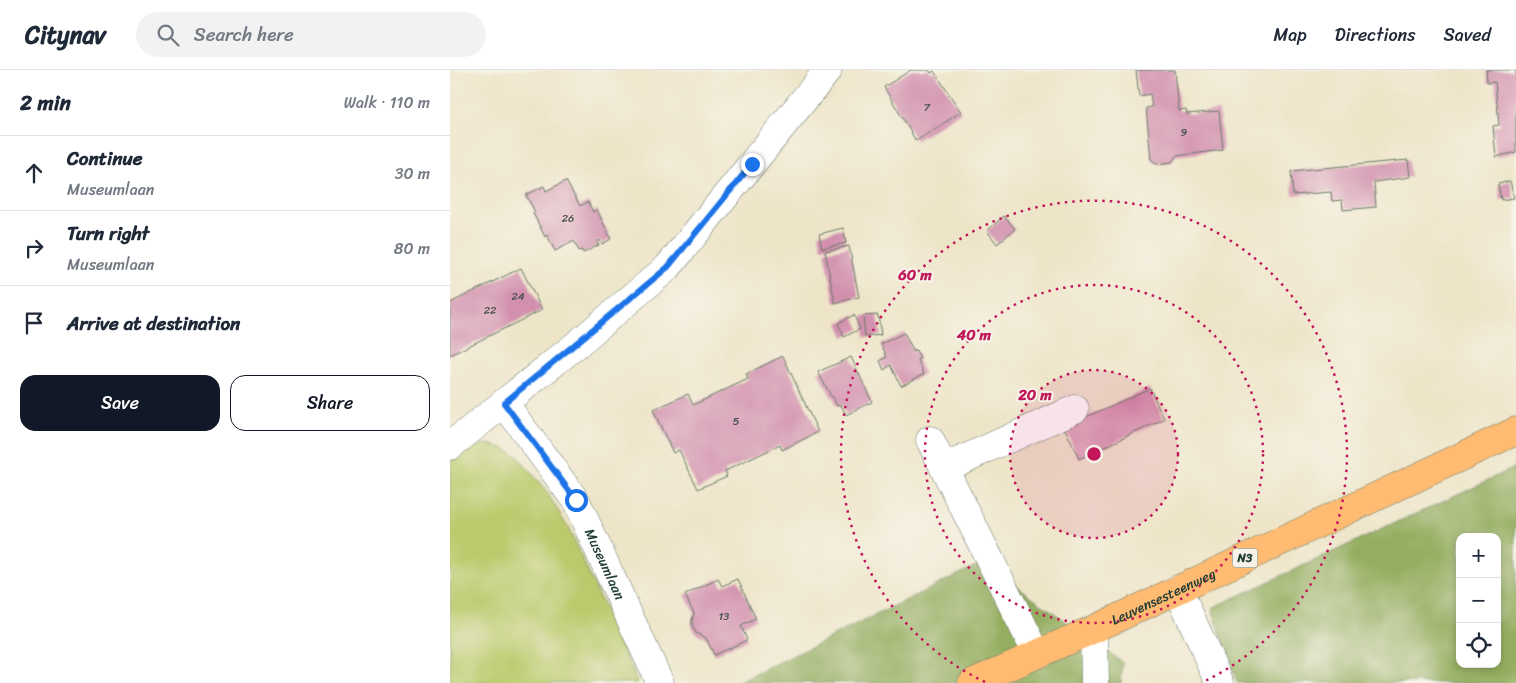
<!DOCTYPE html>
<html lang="en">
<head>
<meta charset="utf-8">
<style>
	:root { --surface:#fff; --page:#f2f2f3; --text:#1f2937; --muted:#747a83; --line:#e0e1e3; --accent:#111827 }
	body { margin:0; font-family:Sriracha,sans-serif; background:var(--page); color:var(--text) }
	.controls { position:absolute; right:15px; bottom:15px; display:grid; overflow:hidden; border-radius:10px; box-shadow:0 2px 8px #0003 }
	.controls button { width:45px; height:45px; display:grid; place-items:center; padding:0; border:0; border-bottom:1px solid var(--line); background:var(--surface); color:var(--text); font:25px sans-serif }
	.stop { position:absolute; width:15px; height:15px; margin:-11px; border:4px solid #1a73e8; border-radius:50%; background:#fff }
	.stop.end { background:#1a73e8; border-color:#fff; box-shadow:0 1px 5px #0008 }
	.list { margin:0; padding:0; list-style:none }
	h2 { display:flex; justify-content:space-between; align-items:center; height:65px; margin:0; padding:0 20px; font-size:21px }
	h2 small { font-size:16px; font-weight:400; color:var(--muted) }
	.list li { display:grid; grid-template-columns:32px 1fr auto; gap:15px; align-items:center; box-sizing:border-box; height:75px; padding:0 20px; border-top:1px solid var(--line) }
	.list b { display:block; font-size:19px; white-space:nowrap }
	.list p { margin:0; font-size:16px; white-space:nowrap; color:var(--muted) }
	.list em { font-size:16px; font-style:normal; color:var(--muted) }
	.actions { display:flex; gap:10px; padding:15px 20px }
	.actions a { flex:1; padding:11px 0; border:1px solid var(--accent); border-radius:15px; text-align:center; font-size:18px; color:var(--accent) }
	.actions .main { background:var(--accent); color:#fff }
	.icon { flex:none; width:28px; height:28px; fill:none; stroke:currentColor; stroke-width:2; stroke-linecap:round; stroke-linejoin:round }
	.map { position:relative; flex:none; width:1066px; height:613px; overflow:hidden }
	header { display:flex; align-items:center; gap:30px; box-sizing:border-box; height:70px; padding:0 25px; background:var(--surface); border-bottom:1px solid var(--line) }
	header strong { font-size:24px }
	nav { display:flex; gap:28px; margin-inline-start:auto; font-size:18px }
	.search { width:350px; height:45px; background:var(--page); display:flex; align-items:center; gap:12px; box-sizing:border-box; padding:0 18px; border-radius:28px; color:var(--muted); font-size:19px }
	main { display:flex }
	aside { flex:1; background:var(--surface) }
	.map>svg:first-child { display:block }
</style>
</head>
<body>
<header>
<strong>Citynav</strong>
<div class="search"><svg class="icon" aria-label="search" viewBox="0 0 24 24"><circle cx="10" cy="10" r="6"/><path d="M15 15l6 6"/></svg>Search here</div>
<nav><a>Map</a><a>Directions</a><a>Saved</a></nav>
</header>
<main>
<aside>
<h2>2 min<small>Walk · 110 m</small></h2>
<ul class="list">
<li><svg class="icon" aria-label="ahead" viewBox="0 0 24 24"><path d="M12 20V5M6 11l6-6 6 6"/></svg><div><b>Continue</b><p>Museumlaan</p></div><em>30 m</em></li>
<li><svg class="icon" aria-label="right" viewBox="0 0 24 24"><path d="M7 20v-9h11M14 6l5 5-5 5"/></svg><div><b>Turn right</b><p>Museumlaan</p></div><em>80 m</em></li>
<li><svg class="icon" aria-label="arrive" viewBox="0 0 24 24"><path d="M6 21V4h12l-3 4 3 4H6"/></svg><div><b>Arrive at destination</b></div></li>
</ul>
<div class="actions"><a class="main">Save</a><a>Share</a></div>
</aside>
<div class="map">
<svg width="1066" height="613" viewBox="0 0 1066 613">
	<rect width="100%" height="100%" fill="#f7f3e8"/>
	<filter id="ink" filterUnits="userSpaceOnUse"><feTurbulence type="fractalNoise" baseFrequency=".02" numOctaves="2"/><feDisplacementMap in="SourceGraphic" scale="10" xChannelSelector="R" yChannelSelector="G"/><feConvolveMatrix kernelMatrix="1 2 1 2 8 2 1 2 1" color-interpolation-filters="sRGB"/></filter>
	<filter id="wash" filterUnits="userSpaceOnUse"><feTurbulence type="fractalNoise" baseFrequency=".0096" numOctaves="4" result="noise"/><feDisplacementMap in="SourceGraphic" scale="20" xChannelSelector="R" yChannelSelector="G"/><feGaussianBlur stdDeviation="1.12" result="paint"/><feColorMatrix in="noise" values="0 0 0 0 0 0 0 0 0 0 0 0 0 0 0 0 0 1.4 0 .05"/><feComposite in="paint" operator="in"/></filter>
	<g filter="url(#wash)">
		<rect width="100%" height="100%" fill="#eee5c9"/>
		<path fill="#bbca6c" stroke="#6d8450" d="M38 374 54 378 67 386 98 424 118 458 188 613H0V389L23 376Z"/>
		<g fill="#94ae60" stroke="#5a764a" fill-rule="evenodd">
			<path d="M1066 397V613H787L762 538ZM1010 467H1047V594H1010Z"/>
			<path d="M534 492 673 593 671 613H287Z"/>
		</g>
		<g id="blocks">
			<g fill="#d290ae">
				<path d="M461 0H479L481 3 484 1 511 42 466 71 434 17Z"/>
				<path d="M686 0H725L729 41 736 40 737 44 769 41 773 80 726 86 722 92 707 94 703 91 701 89 696 38 702 37 700 24 689 26Z"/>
				<path d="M1036 0H1066V82L1046 87 1043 56 1049 55 1045 12 1037 13Z"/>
				<path d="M958 90 960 107 924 112 926 137 893 140 892 130 882 131 881 122 843 125 841 101Z"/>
				<path d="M116 111 130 136 138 132 143 142 147 140 161 169 152 174 150 170 147 172 149 175 133 183 132 180 129 181 124 171 105 181 97 165 95 167 83 143 85 142 76 125 94 116 96 121Z"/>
				<path d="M1060 111 1064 128 1051 130 1048 114Z"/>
				<path d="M554 146 565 159 547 174 537 161Z"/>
				<path d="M393 158 396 173 372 178 369 164Z"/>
				<path d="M399 176 409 227 385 233 375 181Z"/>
				<path d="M71 198 92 240 0 285V233Z"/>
				<path d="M404 245 410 259 394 267 388 253Z"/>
				<path d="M428 245 431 265 415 267 413 246Z"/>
				<path d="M454 263 464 282 466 281 470 289 468 290 474 304 451 316 441 295 434 300 430 291 437 287 431 274Z"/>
				<path d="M333 286 368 362 332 380 330 375 275 401 277 406 248 419 229 380 223 383 203 340 238 324 243 335 298 309 296 304Z"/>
				<path d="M401 287 422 332 396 345 391 335 387 336 383 327 382 328 368 302Z"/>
				<path d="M700 318 714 349 629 389 614 357Z"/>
				<path d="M268 509 272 516 288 509 306 549 291 556 297 570 264 585 256 568 246 563 242 556V550L244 543 235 525Z"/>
			</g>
		</g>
	</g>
	<g filter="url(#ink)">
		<use href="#blocks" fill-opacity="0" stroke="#677868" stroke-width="1"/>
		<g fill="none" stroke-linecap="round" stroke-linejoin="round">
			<g stroke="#677868" stroke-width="29">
				<g id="minor">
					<path id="s1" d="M54 333 126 431 210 613"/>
					<path d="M480 370 587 584"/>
					<path d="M0 376 125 276 218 197 378 0"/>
					<path d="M494 398 625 339"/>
					<path d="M728 519 770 613"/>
					<path d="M644 559 645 613"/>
				</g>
			</g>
			<g stroke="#677868" stroke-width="29">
				<g id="major">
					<path id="s2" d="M522 613 644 559 1066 361"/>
				</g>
			</g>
			<use href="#minor" stroke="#fff" stroke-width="28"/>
			<use href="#major" stroke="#ffbb71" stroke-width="28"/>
		</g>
	</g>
	<g fill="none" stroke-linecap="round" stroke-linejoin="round" filter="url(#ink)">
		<path stroke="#1a73e8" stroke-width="6" d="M126 430 54 333 218 197 302 94"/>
	</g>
	<circle cx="644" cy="384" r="84" fill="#c2185b" fill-opacity=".12"/>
	<g fill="none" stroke="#c2185b" stroke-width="2.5" stroke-dasharray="2.5 5">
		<circle cx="644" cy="384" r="84"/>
		<circle cx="644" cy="384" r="169"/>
		<path d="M535 612A253 253 0 1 1 753 612"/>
	</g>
	<g text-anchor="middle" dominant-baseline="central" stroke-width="4" stroke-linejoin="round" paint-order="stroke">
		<g font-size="11" fill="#4c5252">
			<text x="477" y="37">7</text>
			<text x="734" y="62">9</text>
			<text x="118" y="148">26</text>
			<text x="68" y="226">24</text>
			<text x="40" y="240">22</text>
			<text x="286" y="351">5</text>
			<text x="274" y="546">13</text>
		</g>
		<rect fill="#f7f3e8" stroke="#60746a" stroke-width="1" x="782.5" y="478.5" width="25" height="19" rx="4"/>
		<g font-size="12" font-weight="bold" fill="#1f3d34">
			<text x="795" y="488">N3</text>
		</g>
		<g font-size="14" fill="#1f3d34" stroke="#f7f3e8">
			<text stroke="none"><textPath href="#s1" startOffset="191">Museumlaan</textPath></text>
			<text stroke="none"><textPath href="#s2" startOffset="210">Leuvensesteenweg</textPath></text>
		</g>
	</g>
	<circle cx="644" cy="384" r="8" fill="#c2185b" stroke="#f7f3e8" stroke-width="2.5"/>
	<g font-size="15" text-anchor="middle" font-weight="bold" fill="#c2185b" stroke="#f7f3e8" stroke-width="4" stroke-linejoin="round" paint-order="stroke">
		<text x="465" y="210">60 m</text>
		<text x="524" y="270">40 m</text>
		<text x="585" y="330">20 m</text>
	</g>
</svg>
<div class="controls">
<button>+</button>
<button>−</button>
<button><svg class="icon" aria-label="locate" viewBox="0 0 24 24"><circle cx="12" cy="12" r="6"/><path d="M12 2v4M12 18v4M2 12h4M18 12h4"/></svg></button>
</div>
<div class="stop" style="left:126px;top:430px"></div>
<div class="stop end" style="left:302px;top:94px"></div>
</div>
</main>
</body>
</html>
